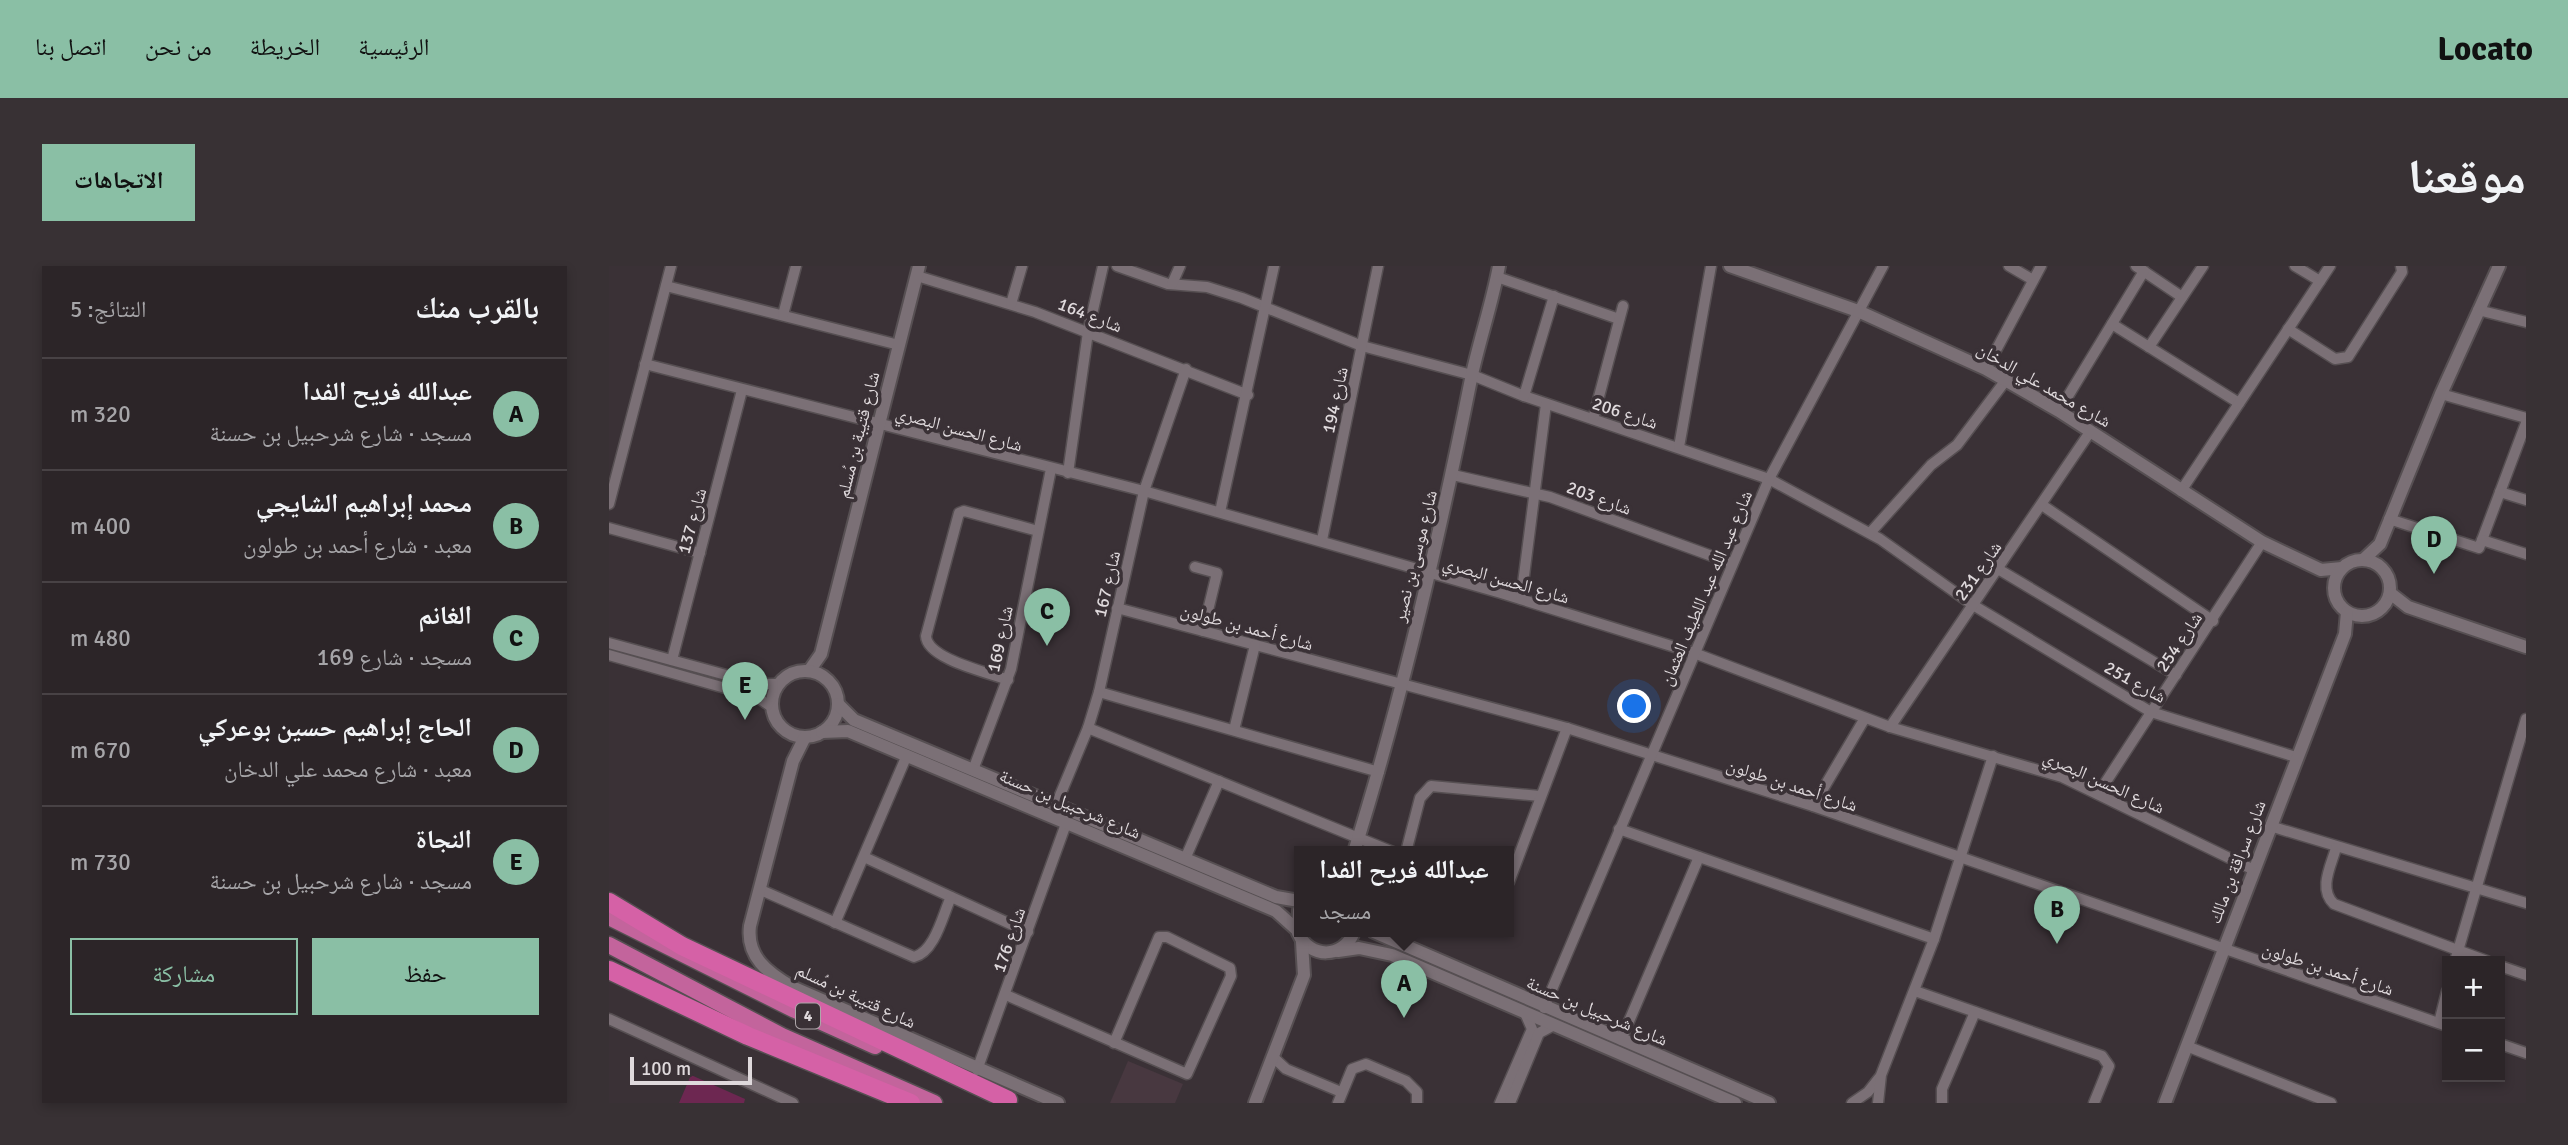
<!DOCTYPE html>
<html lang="ar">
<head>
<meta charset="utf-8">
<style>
	:root { --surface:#2c2528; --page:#383134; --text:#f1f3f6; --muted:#a6a5a8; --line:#484245; --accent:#8abfa5 }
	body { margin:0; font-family:Signika,"Noto Naskh Arabic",sans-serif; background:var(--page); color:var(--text); direction:rtl }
	.controls { position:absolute; right:21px; bottom:21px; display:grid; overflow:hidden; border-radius:0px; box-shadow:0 4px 10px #0003 }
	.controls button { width:63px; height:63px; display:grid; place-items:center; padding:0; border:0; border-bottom:2px solid var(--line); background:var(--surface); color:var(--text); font:35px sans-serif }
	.scale { position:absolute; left:21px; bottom:18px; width:122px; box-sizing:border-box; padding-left:7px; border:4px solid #dfd9dc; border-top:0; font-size:19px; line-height:24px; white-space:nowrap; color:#dfd9dc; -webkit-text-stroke:5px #3a3136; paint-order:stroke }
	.you { position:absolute; left:1026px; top:441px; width:24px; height:24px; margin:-18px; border:5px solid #fff; border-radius:50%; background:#1a73e8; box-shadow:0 0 0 10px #1a73e833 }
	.badge { display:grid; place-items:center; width:46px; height:46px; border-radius:50%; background:var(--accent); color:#111; font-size:23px; font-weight:700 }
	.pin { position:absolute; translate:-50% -58px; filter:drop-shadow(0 2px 4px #0008) }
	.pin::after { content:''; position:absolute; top:37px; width:24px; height:21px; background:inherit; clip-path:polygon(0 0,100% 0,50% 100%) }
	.popup { position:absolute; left:685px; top:580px; width:220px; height:91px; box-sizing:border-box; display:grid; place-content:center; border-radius:0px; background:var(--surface); filter:drop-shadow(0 2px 5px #0005); font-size:23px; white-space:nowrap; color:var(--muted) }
	.popup b { font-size:26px; color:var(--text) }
	.popup::after { content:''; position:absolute; left:50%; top:100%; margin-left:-14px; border:14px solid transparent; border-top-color:var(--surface) }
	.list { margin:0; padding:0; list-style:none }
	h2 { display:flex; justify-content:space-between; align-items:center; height:91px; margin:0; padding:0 28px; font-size:30px }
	h2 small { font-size:23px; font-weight:400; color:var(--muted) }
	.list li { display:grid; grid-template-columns:46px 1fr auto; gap:21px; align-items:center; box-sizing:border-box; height:112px; padding:0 28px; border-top:2px solid var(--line) }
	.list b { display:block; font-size:26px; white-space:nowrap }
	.list p { margin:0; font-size:23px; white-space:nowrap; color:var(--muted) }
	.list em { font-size:23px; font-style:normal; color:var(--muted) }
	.actions { display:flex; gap:14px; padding:21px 28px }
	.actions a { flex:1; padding:16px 0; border:2px solid var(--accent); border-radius:0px; text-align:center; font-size:24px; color:var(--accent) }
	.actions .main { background:var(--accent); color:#111 }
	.map { position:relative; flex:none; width:1917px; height:837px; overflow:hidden; direction:ltr; border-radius:0px }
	header { display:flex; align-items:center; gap:42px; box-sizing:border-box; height:98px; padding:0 35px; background:var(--accent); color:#111 }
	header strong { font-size:33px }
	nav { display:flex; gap:38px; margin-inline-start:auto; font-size:24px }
	.intro { display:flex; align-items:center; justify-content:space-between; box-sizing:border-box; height:168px; padding:0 42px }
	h1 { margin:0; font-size:49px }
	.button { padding:18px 32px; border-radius:0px; background:var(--accent); color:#111; font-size:24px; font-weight:700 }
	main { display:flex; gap:42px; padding:0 42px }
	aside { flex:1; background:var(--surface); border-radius:0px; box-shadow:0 4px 10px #0003 }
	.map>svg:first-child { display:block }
</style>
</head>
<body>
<header>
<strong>Locato</strong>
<nav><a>الرئيسية</a><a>الخريطة</a><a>من نحن</a><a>اتصل بنا</a></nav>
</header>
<div class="intro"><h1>موقعنا</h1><a class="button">الاتجاهات</a></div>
<main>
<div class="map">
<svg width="1917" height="837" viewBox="0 0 1917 837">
	<rect width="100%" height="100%" fill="#3a3136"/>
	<path fill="#483840" d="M519 795 574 818 566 837H501Z"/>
	<path fill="#6d2751" d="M82 809 136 833 135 837H70Z"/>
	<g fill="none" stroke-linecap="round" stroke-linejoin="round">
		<g stroke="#564f52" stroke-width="13">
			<g id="minor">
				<path d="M508 0 559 18 598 21 633 32 753 80 863 109 915 130 1160 213 1271 273 1364 339 1542 446 1687 491"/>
				<path d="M1400 0 1424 14"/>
				<path d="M1527 0 1573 31"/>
				<path d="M1686 0 1711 15"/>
				<path d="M308 10 426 46 639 129"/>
				<path d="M888 11 1010 53"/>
				<path d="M563 18 571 0"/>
				<path d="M57 20 290 79"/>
				<path d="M402 38 413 0"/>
				<path d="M1869 44 1917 56"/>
				<path d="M174 49 187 0"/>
				<path d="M1503 58 1630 137"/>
				<path d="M1679 63 1726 93 1739 91 1793 6 1792 0"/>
				<path d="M1540 81 1594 0"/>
				<path d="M36 98 535 225 892 327 1085 387 1281 461 1453 511 1645 604"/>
				<path d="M1377 103 1432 0"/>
				<path d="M1832 128 1917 152"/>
				<path d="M915 130 945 30"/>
				<path d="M1450 145 1535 5"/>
				<path d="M984 153 1014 40"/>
				<path d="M1070 181 1102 0"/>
				<path d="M459 207 479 66 494 0"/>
				<path d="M844 209 941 231 1122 297"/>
				<path d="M1572 225 1721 0"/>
				<path d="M1891 226 1917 234"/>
				<path d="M0 238 62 0"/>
				<path d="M1433 239 1604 355"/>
				<path d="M611 246 665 0"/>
				<path d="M1780 253 1870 282 1917 157"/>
				<path d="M0 262 91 287"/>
				<path d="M1261 267 1322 199 1348 179 1397 114"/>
				<path d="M713 274 769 0"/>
				<path d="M1873 274 1917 288"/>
				<path d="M586 301 608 307 594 365"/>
				<path d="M1389 303 1567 409"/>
				<path d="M912 333 937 138"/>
				<path d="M508 342 958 462 1204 540 1838 760"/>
				<path d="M0 377 150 418H170"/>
				<path d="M0 389 148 431 164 442"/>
				<path d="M63 394 133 124"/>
				<path d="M399 414C378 406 318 393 317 370L350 247 355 245 429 265"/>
				<path d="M490 426 770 506"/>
				<path d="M1281 461 1481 166"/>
				<path d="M479 462 784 586"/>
				<path d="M625 464 646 379"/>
				<path d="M364 504 402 403 442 203"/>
				<path d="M1489 528 1653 276"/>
				<path d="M447 539 479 462 490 426 535 225 577 103"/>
				<path d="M1204 540 1256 452"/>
				<path d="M1661 560 1917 637"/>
				<path d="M1010 563 1325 673"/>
				<path d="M1727 582C1722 600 1709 623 1725 638L1878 695"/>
				<path d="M797 586 811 532 822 520 931 530"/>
				<path d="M255 591 419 666"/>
				<path d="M576 593 610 515"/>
				<path d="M900 616 958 462"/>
				<path d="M152 624 305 691C326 686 334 648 342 631"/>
				<path d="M226 657 298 489"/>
				<path d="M1846 695 1917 453"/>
				<path d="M1891 700 1917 709"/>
				<path d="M1306 725 1493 790 1500 800 1485 837"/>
				<path d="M397 729 578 808 622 710 621 702 558 671H550L505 777"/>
				<path d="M935 742 1160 213 1274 0"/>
				<path d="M0 753 184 837"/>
				<path d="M1830 757 1838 725"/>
				<path d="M1012 774 1090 591"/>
				<path d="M1891 778 1917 787"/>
				<path d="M1580 781 1722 837"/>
				<path d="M664 791 677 803 732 826"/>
				<path d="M368 804 458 555"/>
				<path d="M729 837 743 803 757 798 797 815 808 826V837"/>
				<path d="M891 837 923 763 916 747"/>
				<path d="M901 837 930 767 945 759"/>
				<path d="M1243 837 1259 826 1270 812"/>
				<path d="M1269 837 1272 809 1325 673 1384 490"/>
				<path d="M1333 837V823L1366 746"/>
			</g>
		</g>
		<g stroke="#564f52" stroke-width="16">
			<g id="tertiary">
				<path d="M1121 0 1249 45 1377 103 1450 145 1653 276 1712 304 1733 302"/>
				<circle cx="1753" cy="322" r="28"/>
				<path d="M1754 294 1771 278 1832 128 1890 0"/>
				<path d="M1781 327 1799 341 1917 381"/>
				<path d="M200 405 212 388 310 0"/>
				<circle cx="196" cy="438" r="33"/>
				<path d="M229 438 245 454 667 631 690 635"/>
				<path d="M213 466 239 465 667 645 687 663"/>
				<path d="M196 471 184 495 141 660C137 691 159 707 183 721L449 837"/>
				<path d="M745 586C794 430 830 273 862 113 870 75 883 38 890 0"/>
				<path d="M690 644 689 667C701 693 734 693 745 666"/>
				<path d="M765 666 1160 837"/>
				<path d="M729 685 750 682 783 689 1126 837"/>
				<path d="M646 837 695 709 693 676"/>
				<path d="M1556 837 1736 368 1738 346"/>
			</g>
		</g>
		<g stroke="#564f52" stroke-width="19">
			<g id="trunk">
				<path d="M0 651 186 744 266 780"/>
				<path d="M0 679 173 770 325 837"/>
			</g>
		</g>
		<g stroke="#564f52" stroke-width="21">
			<g id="motorway">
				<path d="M0 636 73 680 399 834"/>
				<path d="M0 704 139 770 302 837"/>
			</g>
		</g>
		<use href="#minor" stroke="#7b7076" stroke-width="10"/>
		<use href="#tertiary" stroke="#7b7076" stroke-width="12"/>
		<use href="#trunk" stroke="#c3649c" stroke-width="16"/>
		<use href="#motorway" stroke="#d561a6" stroke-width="18"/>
	</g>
	<g text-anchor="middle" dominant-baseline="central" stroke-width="7" stroke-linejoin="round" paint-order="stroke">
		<rect fill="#3a3136" stroke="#aea7aa" stroke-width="2" x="187" y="737.5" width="24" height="25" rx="5"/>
		<g font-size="16" font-weight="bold" fill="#dfd9dc">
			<text x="199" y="750">4</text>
		</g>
		<g font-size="18" fill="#dfd9dc" stroke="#3a3136">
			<text transform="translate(481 49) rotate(21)">شارع 164</text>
			<text transform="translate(1435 119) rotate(30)">شارع محمد علي الدخان</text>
			<text transform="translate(726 134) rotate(-78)">شارع 194</text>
			<text transform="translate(1016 147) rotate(18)">شارع 206</text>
			<text transform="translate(350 163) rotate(15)">شارع الحسن البصري</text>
			<text transform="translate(249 169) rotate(-76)">شارع قتيبة بن مُسلم</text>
			<text transform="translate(990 232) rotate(20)">شارع 203</text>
			<text transform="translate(83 255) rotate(-75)">شارع 137</text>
			<text transform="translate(806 290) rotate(-76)">شارع موسى بن نصير</text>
			<text transform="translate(1369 305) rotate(-55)">شارع 231</text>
			<text transform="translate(897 314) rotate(16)">شارع الحسن البصري</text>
			<text transform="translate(498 318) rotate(-77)">شارع 167</text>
			<text transform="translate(1097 322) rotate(-67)">شارع عبد الله عبد اللطيف العثمان</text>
			<text transform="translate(638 361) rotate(15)">شارع أحمد بن طولون</text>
			<text transform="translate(391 373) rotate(-78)">شارع 169</text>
			<text transform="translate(1570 376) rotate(-56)">شارع 254</text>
			<text transform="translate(1526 416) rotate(29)">شارع 251</text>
			<text transform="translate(1495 516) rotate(24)">شارع الحسن البصري</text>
			<text transform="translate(1183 519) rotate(18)">شارع أحمد بن طولون</text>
			<text transform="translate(461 538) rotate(23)">شارع شرحبيل بن حسنة</text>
			<text transform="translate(1628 596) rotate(-69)">شارع سراقة بن مالك</text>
			<text transform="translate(400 674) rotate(-71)">شارع 176</text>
			<text transform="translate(1719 703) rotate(18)">شارع أحمد بن طولون</text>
			<text transform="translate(247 730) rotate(25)">شارع قتيبة بن مُسلم</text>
			<text transform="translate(988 745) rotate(23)">شارع شرحبيل بن حسنة</text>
		</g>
	</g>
</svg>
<div class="controls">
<button>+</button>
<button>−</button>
</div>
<div class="scale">100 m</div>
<div class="you"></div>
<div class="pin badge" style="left:795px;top:752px">A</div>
<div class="popup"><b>عبدالله فريح الفدا</b>مسجد</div>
<div class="pin badge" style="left:1448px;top:678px">B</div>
<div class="pin badge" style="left:438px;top:380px">C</div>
<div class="pin badge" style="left:1825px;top:308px">D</div>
<div class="pin badge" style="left:136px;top:454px">E</div>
</div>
<aside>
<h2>بالقرب منك<small>النتائج: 5</small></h2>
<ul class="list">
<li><span class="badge">A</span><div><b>عبدالله فريح الفدا</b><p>مسجد · شارع شرحبيل بن حسنة</p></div><em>320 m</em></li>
<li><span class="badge">B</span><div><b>محمد إبراهيم الشايجي</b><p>معبد · شارع أحمد بن طولون</p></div><em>400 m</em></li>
<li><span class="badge">C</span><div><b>الغانم</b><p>مسجد · شارع 169</p></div><em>480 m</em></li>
<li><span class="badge">D</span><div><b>الحاج إبراهيم حسين بوعركي</b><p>معبد · شارع محمد علي الدخان</p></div><em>670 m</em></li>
<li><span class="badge">E</span><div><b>النجاة</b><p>مسجد · شارع شرحبيل بن حسنة</p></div><em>730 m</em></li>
</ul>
<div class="actions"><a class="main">حفظ</a><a>مشاركة</a></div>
</aside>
</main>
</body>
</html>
